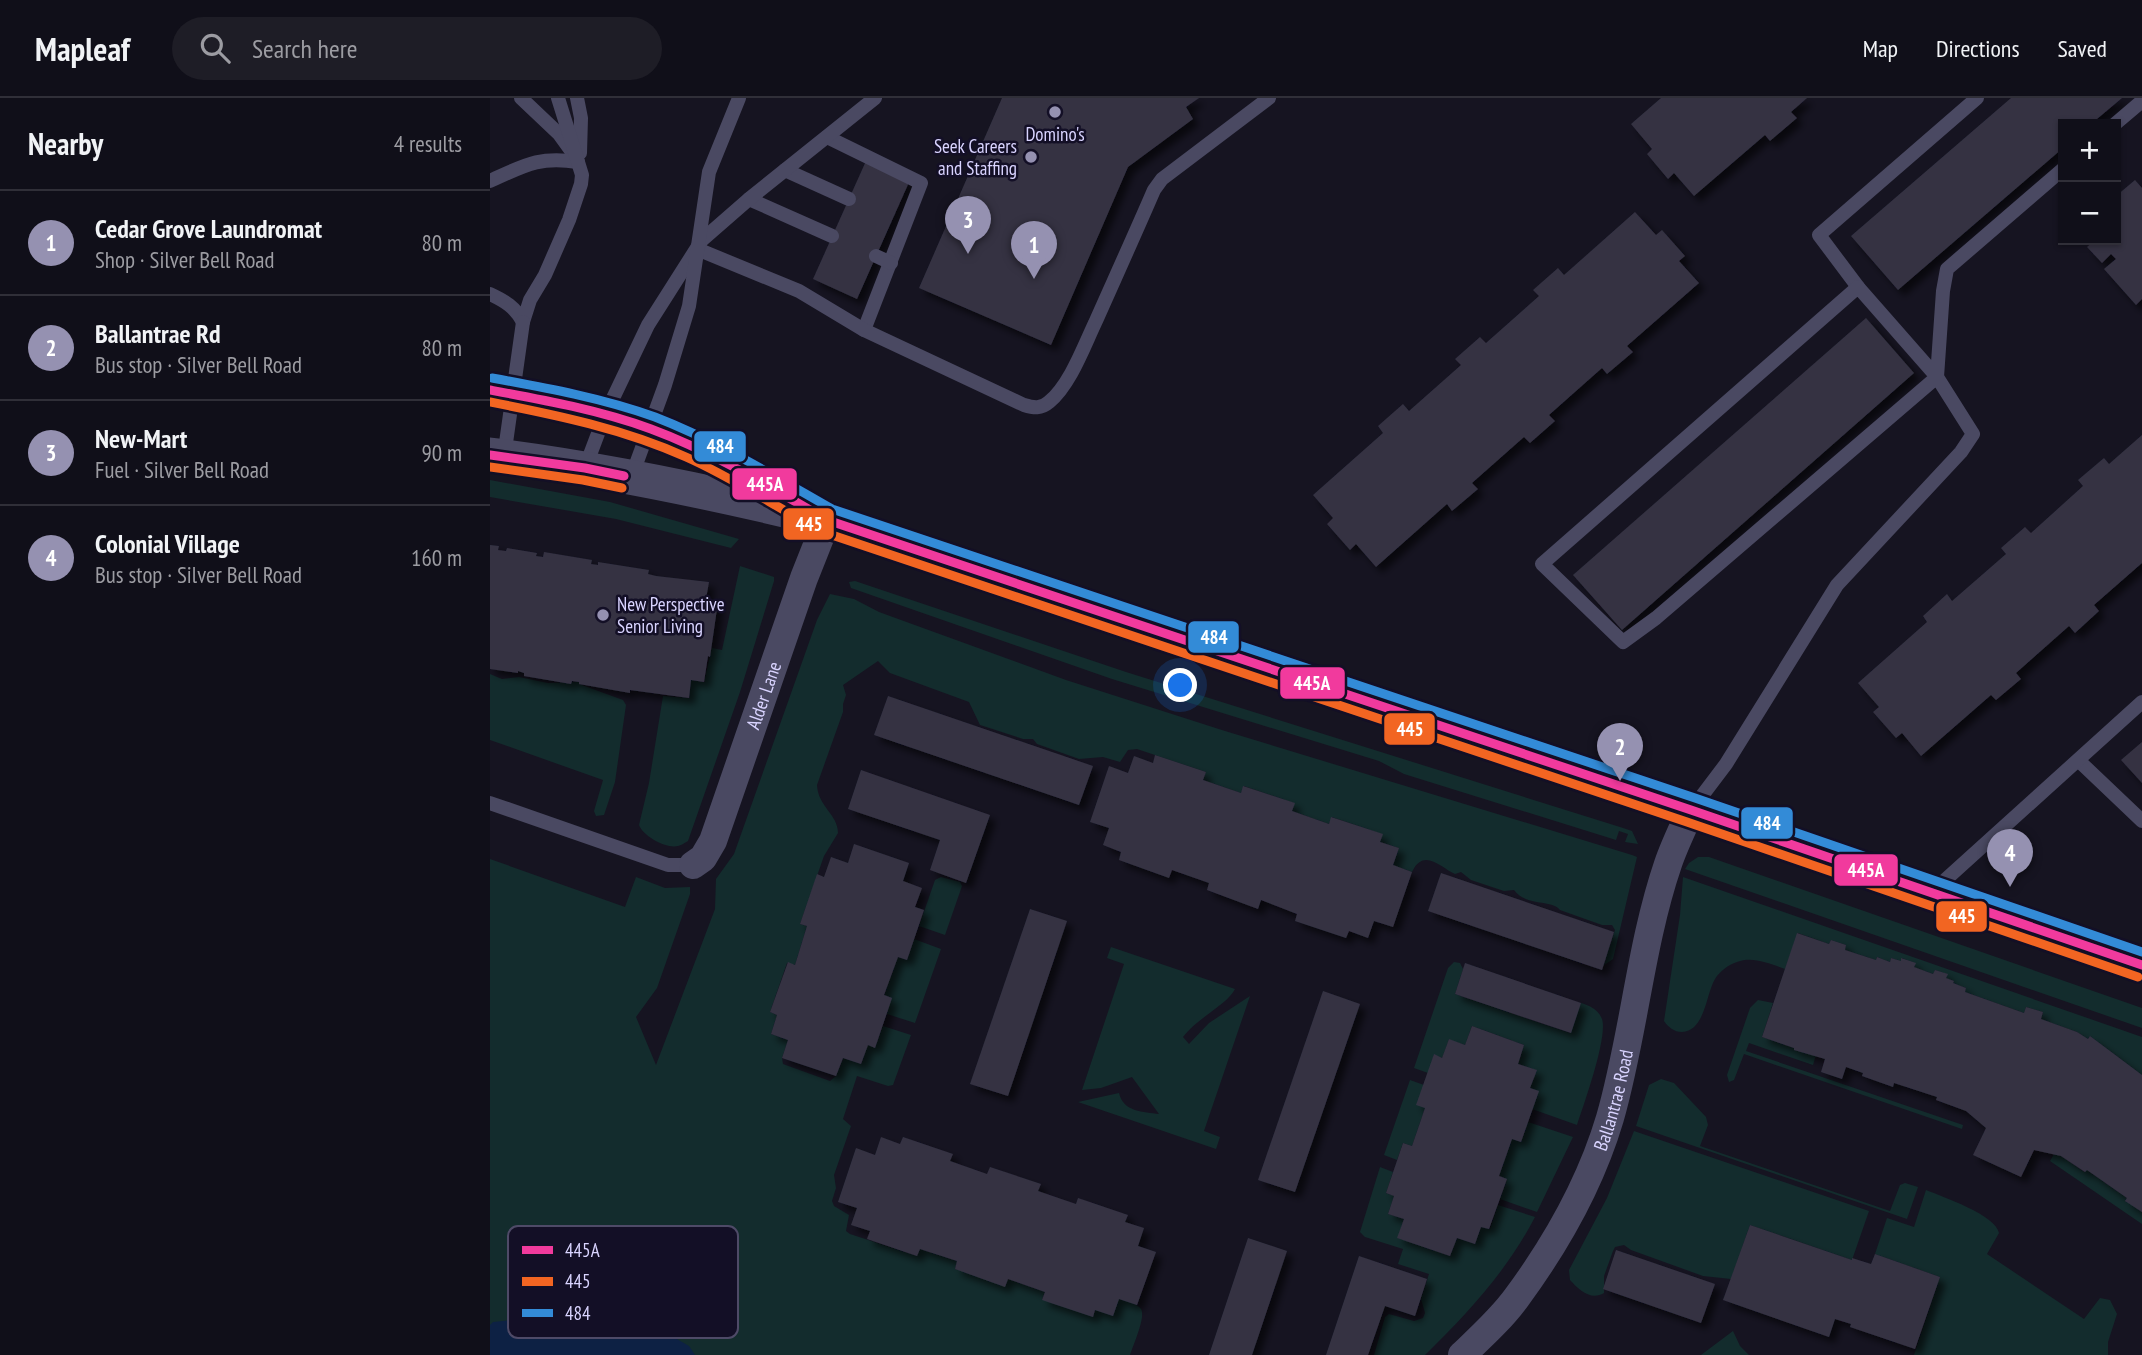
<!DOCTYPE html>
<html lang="en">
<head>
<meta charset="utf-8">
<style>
	:root { --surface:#100f19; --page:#1e1d26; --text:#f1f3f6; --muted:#9c9ca2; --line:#302f38; --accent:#9591b1 }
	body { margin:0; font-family:"PT Sans Narrow",sans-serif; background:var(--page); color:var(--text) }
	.controls { position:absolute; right:21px; top:21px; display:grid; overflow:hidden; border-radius:0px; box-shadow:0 2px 5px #0004 }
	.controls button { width:63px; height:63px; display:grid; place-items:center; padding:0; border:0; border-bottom:2px solid var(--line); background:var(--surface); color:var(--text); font:35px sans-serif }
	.you { position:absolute; left:691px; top:588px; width:24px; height:24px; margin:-18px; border:5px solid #fff; border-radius:50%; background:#1a73e8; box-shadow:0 0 0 10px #1a73e833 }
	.badge { display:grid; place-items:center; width:46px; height:46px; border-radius:50%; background:var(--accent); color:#fff; font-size:23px; font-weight:700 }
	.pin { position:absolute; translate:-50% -58px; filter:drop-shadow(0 2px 4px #0008) }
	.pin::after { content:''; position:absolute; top:37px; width:24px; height:21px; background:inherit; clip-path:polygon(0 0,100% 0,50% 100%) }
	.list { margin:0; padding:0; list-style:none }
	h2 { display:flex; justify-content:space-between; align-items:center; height:91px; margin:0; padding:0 28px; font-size:30px }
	h2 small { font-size:23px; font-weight:400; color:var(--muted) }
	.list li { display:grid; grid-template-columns:46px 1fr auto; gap:21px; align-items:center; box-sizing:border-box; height:105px; padding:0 28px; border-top:2px solid var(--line) }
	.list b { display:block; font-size:26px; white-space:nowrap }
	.list p { margin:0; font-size:23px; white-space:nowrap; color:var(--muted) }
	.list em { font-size:23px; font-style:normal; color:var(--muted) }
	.icon { flex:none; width:38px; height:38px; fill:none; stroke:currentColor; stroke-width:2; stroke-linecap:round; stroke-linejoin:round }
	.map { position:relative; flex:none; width:1652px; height:1257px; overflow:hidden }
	header { display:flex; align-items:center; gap:42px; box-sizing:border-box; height:98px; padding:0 35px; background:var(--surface); border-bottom:2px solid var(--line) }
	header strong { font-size:33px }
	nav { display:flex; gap:38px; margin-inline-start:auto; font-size:24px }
	.search { width:490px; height:63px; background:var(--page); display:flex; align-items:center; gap:18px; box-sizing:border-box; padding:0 24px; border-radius:38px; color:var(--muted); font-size:26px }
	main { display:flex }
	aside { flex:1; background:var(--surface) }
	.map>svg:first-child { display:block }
</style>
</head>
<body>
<header>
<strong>Mapleaf</strong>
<div class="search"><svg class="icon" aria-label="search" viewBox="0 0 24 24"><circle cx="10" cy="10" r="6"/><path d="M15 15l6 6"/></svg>Search here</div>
<nav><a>Map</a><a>Directions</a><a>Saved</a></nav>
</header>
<main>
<aside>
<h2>Nearby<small>4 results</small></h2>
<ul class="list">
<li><span class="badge">1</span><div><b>Cedar Grove Laundromat</b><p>Shop · Silver Bell Road</p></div><em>80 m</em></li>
<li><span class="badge">2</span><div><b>Ballantrae Rd</b><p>Bus stop · Silver Bell Road</p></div><em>80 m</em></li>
<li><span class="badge">3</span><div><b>New-Mart</b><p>Fuel · Silver Bell Road</p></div><em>90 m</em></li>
<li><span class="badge">4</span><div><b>Colonial Village</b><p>Bus stop · Silver Bell Road</p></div><em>160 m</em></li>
</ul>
</aside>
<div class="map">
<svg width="1652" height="1257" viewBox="0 0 1652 1257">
	<defs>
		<filter id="shadow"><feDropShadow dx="6" dy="6" stdDeviation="3.5" flood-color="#0009"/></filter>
	</defs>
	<rect width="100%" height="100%" fill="#161421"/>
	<g fill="#132c2d">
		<path d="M0 382 120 404 249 441 241 450 126 421 0 399Z"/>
		<path d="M250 468 284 479V483L250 594 198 743C196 744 190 748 188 748 176 751 153 738 149 727L159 685 173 598 199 600 201 582 214 584 222 550 232 552Z"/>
		<path d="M365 483 636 574 1130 729 1142 733 1148 746 1135 744 1138 736 1129 733 1126 742 914 676 889 663 622 581 361 490 359 484Z"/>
		<path d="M340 496 364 501 389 514 576 582 735 633 1142 757 1147 759 1123 861 1113 868 1125 832 1122 827H1112L1070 812C1062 801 1036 809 1024 792L1014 793 981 782 971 774 965 776C951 770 934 749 922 774L903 767 909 750 890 744 892 736 842 719 839 726 802 713 804 705 754 688 751 695 713 682 716 674 647 651 638 652 630 664 613 659 589 661 547 646 543 641H533L490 627 479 604 400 575 388 563 353 587 356 597 353 606V614L327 687C328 709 348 716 348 735L334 758 310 826 317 828 305 867 297 865 280 914 287 917 281 936 298 942 292 960 293 966 340 983 346 978 353 960 371 966 378 947 385 949 393 928 421 937 403 987 398 988 367 978 353 1021 361 1028 344 1077 346 1090 342 1103 344 1108 359 1117 356 1133 360 1136 427 1158 430 1151 467 1163 465 1171 518 1181 555 1194 552 1201 603 1218 605 1212 629 1201C635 1203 647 1205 651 1211 656 1219 643 1247 640 1257H0V761L135 809 146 779 175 790 200 789V796L167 890 146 919 166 967 225 811 226 781 244 756 327 522Z"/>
		<path d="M0 576 12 581 29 579 58 585 89 584V586L133 602 136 607 125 684 114 717 106 718 104 713 113 682 0 642Z"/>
		<path d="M1208 759H1219L1652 910V930L1195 771 1199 765Z"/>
		<path d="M451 779 470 784 472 788 455 837 429 828 445 782Z"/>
		<path d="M1193 779 1652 939V977L1600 938 1598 941 1587 934 1551 921 1553 914 1536 909 1534 915 1475 894 1476 890 1463 885 1464 883 1456 880 1457 876 1445 872 1443 876 1424 869 1425 865 1412 860 1411 863 1401 860 1400 864 1387 859 1386 862 1355 852 1356 847 1341 842 1339 846 1308 835 1295 871C1280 866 1263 858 1247 864 1238 867 1230 873 1225 881 1216 896 1215 933 1192 934 1184 934 1178 929 1174 923L1190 817Z"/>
		<path d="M424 841 451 851 425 925 397 916 394 897 408 859 417 862Z"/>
		<path d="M621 849 745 891C738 906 707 920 693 939L699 946 719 925 760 898 714 1033 730 1039 726 1051 588 1004 629 995C633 1014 654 1014 669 1016L642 979 611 990 592 992 634 866 617 860Z"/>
		<path d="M964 864 970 865 973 871 965 896 1080 935 1091 905C1100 908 1108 911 1112 921 1118 939 1094 1006 1087 1027L1042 1011 1048 993 1040 990 1046 972 1028 966 1034 947 982 928 975 947 959 942 952 960 944 957 938 975 924 970 958 870Z"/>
		<path d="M1268 902 1283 905 1272 939 1304 950V952L1326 957 1323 967 1259 945 1256 953 1473 1027 1472 1031 1254 956 1244 982 1239 984 1237 977 1260 910Z"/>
		<path d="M1171 981 1184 985 1216 1019 1218 1027 1210 1048 1400 1113 1410 1087 1415 1085 1428 1089 1417 1121 1146 1028 1159 987Z"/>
		<path d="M920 982 934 987 935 1010 922 1048 913 1045 907 1062 894 1057Z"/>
		<path d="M1038 1024 1083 1039 1047 1114 1010 1101 1017 1082 1009 1078 1022 1041 1031 1044Z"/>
		<path d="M1144 1033 1379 1113 1362 1162 1260 1127 1241 1181 1213 1178 1141 1152 1134 1147 1125 1149 1123 1153 1114 1178V1195C1101 1203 1089 1192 1080 1182L1079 1172 1117 1100Z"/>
		<path d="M1564 1056 1571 1058 1594 1074 1597 1072 1637 1100 1636 1103 1652 1114V1126L1560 1063Z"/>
		<path d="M890 1069 903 1074 896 1095 904 1098 898 1116 914 1121 908 1140 960 1158 967 1140 985 1146 991 1129 1000 1131 1008 1107 1045 1119C1017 1173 978 1215 935 1257H884L895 1219 899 1216 924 1223 933 1220 935 1215 931 1201 939 1176 908 1166 913 1151 875 1139 870 1134Z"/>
		<path d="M1436 1092C1453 1099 1506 1117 1509 1135L1497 1156 1594 1221 1610 1200 1620 1202 1627 1216 1618 1244V1257H1424L1450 1179 1385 1156 1397 1120 1424 1129Z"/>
		<path d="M1243 1233 1250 1248 1259 1257H1211Z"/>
	</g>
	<path fill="#0d2144" d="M40 1220H72L166 1229 199 1248 205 1257H0V1227L3 1224Z"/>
	<g fill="#343243" filter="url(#shadow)">
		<path d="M512 0H709L696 9 703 21 638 69 561 247 429 190Z"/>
		<path d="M1171 0H1317L1301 14 1307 20 1280 43 1275 37 1204 98 1184 75 1178 81 1157 56 1162 51 1141 26Z"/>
		<path d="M1521 0H1632L1601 26H1573V50L1408 192 1361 138Z"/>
		<path d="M376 63 420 82 367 201 323 181Z"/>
		<path d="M1645 82 1652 90V201L1646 207 1614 171 1626 161 1621 156 1612 165 1597 149 1605 142H1626V98Z"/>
		<path d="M1145 114 1166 137 1172 132 1195 158 1189 163 1209 185 1137 248 1143 254 1117 276 1112 270 1059 317 1065 323 1040 345 1034 339 982 385 988 391 962 413 957 406 886 469 866 446 860 452 837 426 843 420 823 397 893 335 888 328 913 306 919 313 971 267 965 261 990 239 996 245 1049 198 1043 192 1068 170 1074 177Z"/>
		<path d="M1376 220 1424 275 1132 532 1083 477Z"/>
		<path d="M1652 337V465L1604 507 1609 513 1585 535 1579 528 1526 575 1531 581 1506 602 1501 597 1431 658 1412 635 1406 640 1383 614 1389 609 1368 585 1437 524 1433 518 1457 496 1462 503 1516 456 1511 450 1535 429 1541 435 1593 388 1588 382 1614 360 1619 366Z"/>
		<path d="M0 447 9 448 8 452 16 453 17 450 47 455 46 458 53 459 54 454 102 462 101 466 108 467V464L159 472 158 476 166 478 219 484 216 501 228 504 220 559 218 558 214 584 201 582 199 600 140 592V595L89 586V584L82 583 81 586 34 578V575L28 573V575L0 571Z"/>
		<path d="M398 598 603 668 589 707 384 637Z"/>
		<path d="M1652 644V685L1631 662Z"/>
		<path d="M665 657 716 674 713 682 751 695 753 688 805 705 802 713 839 726 841 719 893 736 890 744 909 750 903 767 922 774 903 829 884 823 878 840 859 833 856 840 805 823 807 816 771 802 768 811 717 792 719 785 682 772 679 780 629 762 631 754 613 747 619 730 600 724 619 668 638 675 644 658 663 665Z"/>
		<path d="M371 672 500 717 476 785 440 772 450 742 358 711Z"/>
		<path d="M364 746 419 765 413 783 432 790 425 809 434 812 417 862 408 859 394 897 402 900 385 950 378 947 371 966 353 960 346 978 292 960 298 942 281 936 287 917 280 914 298 864 305 867 317 828 310 826 327 776 334 779 341 759 358 765Z"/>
		<path d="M951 775 1124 834 1112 872 938 813Z"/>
		<path d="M540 811 577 823 518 998 480 986Z"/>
		<path d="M1307 835 1339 846 1341 842 1356 847 1355 852 1386 862 1387 859 1400 864 1401 860 1411 863V860L1426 865 1424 869 1443 876 1445 872 1458 876 1456 880 1464 883 1463 885 1476 890 1475 894 1534 915 1536 909 1553 914 1551 921 1587 934 1598 941 1600 938 1652 977V1114L1635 1103 1637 1100 1597 1072 1595 1074 1571 1058 1544 1052 1531 1079 1483 1057 1496 1030 1476 1013 1446 1002 1447 999 1404 985 1403 989 1372 978 1373 975 1356 969 1352 981 1331 974 1335 961 1304 952V950L1272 939Z"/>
		<path d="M975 865 1091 905 1081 935 965 896Z"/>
		<path d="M833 893 870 906 805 1094 768 1082Z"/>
		<path d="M982 928 1034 947 1028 966 1047 972 1040 990 1049 993 1031 1044 1022 1041 1009 1078 1017 1081 999 1131 991 1129 985 1146 967 1140 960 1158 907 1140 914 1121 898 1116 904 1098 896 1095 913 1045 922 1048 935 1010 926 1007 944 956 952 960 959 941 975 947Z"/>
		<path d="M391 1039 410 1046 413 1039 463 1056 460 1063 497 1076 500 1069 551 1086 548 1093 586 1106 588 1100 638 1117 635 1124 654 1130 648 1148 666 1154 647 1207 629 1201 623 1218 605 1212 603 1219 552 1202 555 1194 518 1181 515 1189 465 1171 467 1163 430 1151 427 1158 377 1141 380 1133 361 1127 367 1110 348 1104 366 1050 385 1057Z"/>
		<path d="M1260 1127 1362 1162V1160L1381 1166 1385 1156 1450 1179 1425 1251 1360 1229 1361 1226 1345 1221 1339 1239 1233 1202Z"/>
		<path d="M758 1140 797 1153 762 1257H719Z"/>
		<path d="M1126 1152 1225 1186 1211 1225 1113 1191Z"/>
		<path d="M869 1158 937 1181 925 1218 895 1208 878 1257H836Z"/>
	</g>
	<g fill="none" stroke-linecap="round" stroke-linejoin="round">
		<g stroke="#4a4962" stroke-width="14">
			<path d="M31 0 69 36 82 54"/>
			<path d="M87 0 91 20 90 55"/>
			<path d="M1625 26 1652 3"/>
			<path d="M337 39 431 85 374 232"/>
			<path d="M295 72 359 101"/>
			<path d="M0 83C35 67 49 58 88 64"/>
			<path d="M259 101 342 138"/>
			<path d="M207 151 309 193 374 232 534 307C544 310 551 311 559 304 580 287 594 248 605 225 625 180 645 136 664 92L672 81 779 0"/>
			<path d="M386 158 401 165"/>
			<path d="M1368 189 1329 137 1487 0"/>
			<path d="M0 196C15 203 25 209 33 224L40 202 55 177 79 122 91 86 92 77 88 64 68 0"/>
			<path d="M14 359 33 224"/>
			<path d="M95 370 115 317 158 227 212 142 259 101 385 0"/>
			<path d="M141 380 175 287 199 208 219 74 249 0"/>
			<path d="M1589 663 1652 723"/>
			<path d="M0 705 178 767H203"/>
			<path d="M1202 711 1236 666 1347 487 1471 354 1483 336 1447 279 1368 189 1052 466 1133 544 1166 520 1447 279 1453 193 1457 171 1573 71"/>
			<path d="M1443 793 1652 604"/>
		</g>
		<g stroke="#4a4962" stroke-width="28">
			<path id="s1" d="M203 767 213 760 223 743 314 480 337 422"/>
			<path id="s2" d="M972 1257C991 1239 1012 1220 1027 1199 1066 1146 1101 1084 1120 1020 1144 937 1150 848 1178 766 1184 748 1193 730 1201 712"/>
		</g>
		<g stroke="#4a4962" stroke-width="35">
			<path d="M0 292C61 303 125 315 182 339 223 356 262 379 301 401"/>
			<path d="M0 357C114 371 226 395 337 422L1201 712 1652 867"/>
		</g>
		<g stroke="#130f26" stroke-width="14">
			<g id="bus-1">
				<path d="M0 292C54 302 109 312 161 331 223 354 280 389 337 422L1201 712 1652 867"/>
				<path d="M0 357 95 370 134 378"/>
			</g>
		</g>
		<g stroke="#130f26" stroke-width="14">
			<g id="bus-2">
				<path d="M0 304C67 317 134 331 196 359 244 380 287 410 333 434L1197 724 1648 879"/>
				<path d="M0 369 93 382 132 390"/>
			</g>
		</g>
		<g stroke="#130f26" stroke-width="14">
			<path id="bus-3" d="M2 280C57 290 112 300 165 319 227 343 284 378 342 411L1205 700 1652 854"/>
		</g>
		<use href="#bus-1" stroke="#f13a9d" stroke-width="9"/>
		<use href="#bus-2" stroke="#f26522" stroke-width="9"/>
		<use href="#bus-3" stroke="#338bd7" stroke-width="9"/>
	</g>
	<g fill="#9591b1" stroke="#130f26" stroke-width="2.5">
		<circle cx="565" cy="14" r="7"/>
		<circle cx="541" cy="59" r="7"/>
		<circle cx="113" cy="517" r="7"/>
	</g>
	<g text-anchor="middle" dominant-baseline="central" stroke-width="5" stroke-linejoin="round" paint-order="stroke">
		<g font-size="19" fill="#d9d4ff" stroke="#130f26">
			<text x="565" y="36">Domino's</text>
			<text x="527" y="48" text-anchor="end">Seek Careers<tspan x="527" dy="22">and Staffing</tspan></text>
			<text x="127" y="506" text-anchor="start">New Perspective<tspan x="127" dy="22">Senior Living</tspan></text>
		</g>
		<g font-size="19" fill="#d9d4ff" stroke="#130f26">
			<text stroke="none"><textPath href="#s1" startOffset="186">Alder Lane</textPath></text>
			<text stroke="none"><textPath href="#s2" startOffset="301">Ballantrae Road</textPath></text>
		</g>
	</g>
	<rect x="18" y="1128" width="230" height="112" rx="10" fill="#130f26" stroke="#4e4a67" stroke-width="2"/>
	<rect x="32" y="1148" width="31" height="8" fill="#f13a9d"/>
	<rect x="32" y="1179" width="31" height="9" fill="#f26522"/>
	<rect x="32" y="1211" width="31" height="8" fill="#338bd7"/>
	<g font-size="19" fill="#d9d4ff">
		<text x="75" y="1159">445A</text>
		<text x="75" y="1190">445</text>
		<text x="75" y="1222">484</text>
	</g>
	<g stroke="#130f26" stroke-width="2.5">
		<rect x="203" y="332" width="54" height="33" rx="7" fill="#338bd7"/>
		<rect x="241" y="369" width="67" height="34" rx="7" fill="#f13a9d"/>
		<rect x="292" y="409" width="53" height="34" rx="7" fill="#f26522"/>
		<rect x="697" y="522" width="53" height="34" rx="7" fill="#338bd7"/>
		<rect x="789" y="568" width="67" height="34" rx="7" fill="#f13a9d"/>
		<rect x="893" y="614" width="53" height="34" rx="7" fill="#f26522"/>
		<rect x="1250" y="708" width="54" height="34" rx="7" fill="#338bd7"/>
		<rect x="1343" y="755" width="66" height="34" rx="7" fill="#f13a9d"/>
		<rect x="1445" y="802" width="53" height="33" rx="7" fill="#f26522"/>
	</g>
	<g font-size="19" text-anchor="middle" font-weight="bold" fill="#fff">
		<text x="230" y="355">484</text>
		<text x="275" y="393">445A</text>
		<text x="319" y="433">445</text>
		<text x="724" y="546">484</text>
		<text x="822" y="592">445A</text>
		<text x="920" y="638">445</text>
		<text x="1277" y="732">484</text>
		<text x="1376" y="779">445A</text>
		<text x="1472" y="825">445</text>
	</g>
</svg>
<div class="controls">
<button>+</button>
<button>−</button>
</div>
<div class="you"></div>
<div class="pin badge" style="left:544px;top:181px">1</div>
<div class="pin badge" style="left:1130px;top:683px">2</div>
<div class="pin badge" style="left:478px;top:156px">3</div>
<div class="pin badge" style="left:1520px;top:789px">4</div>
</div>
</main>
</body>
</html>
